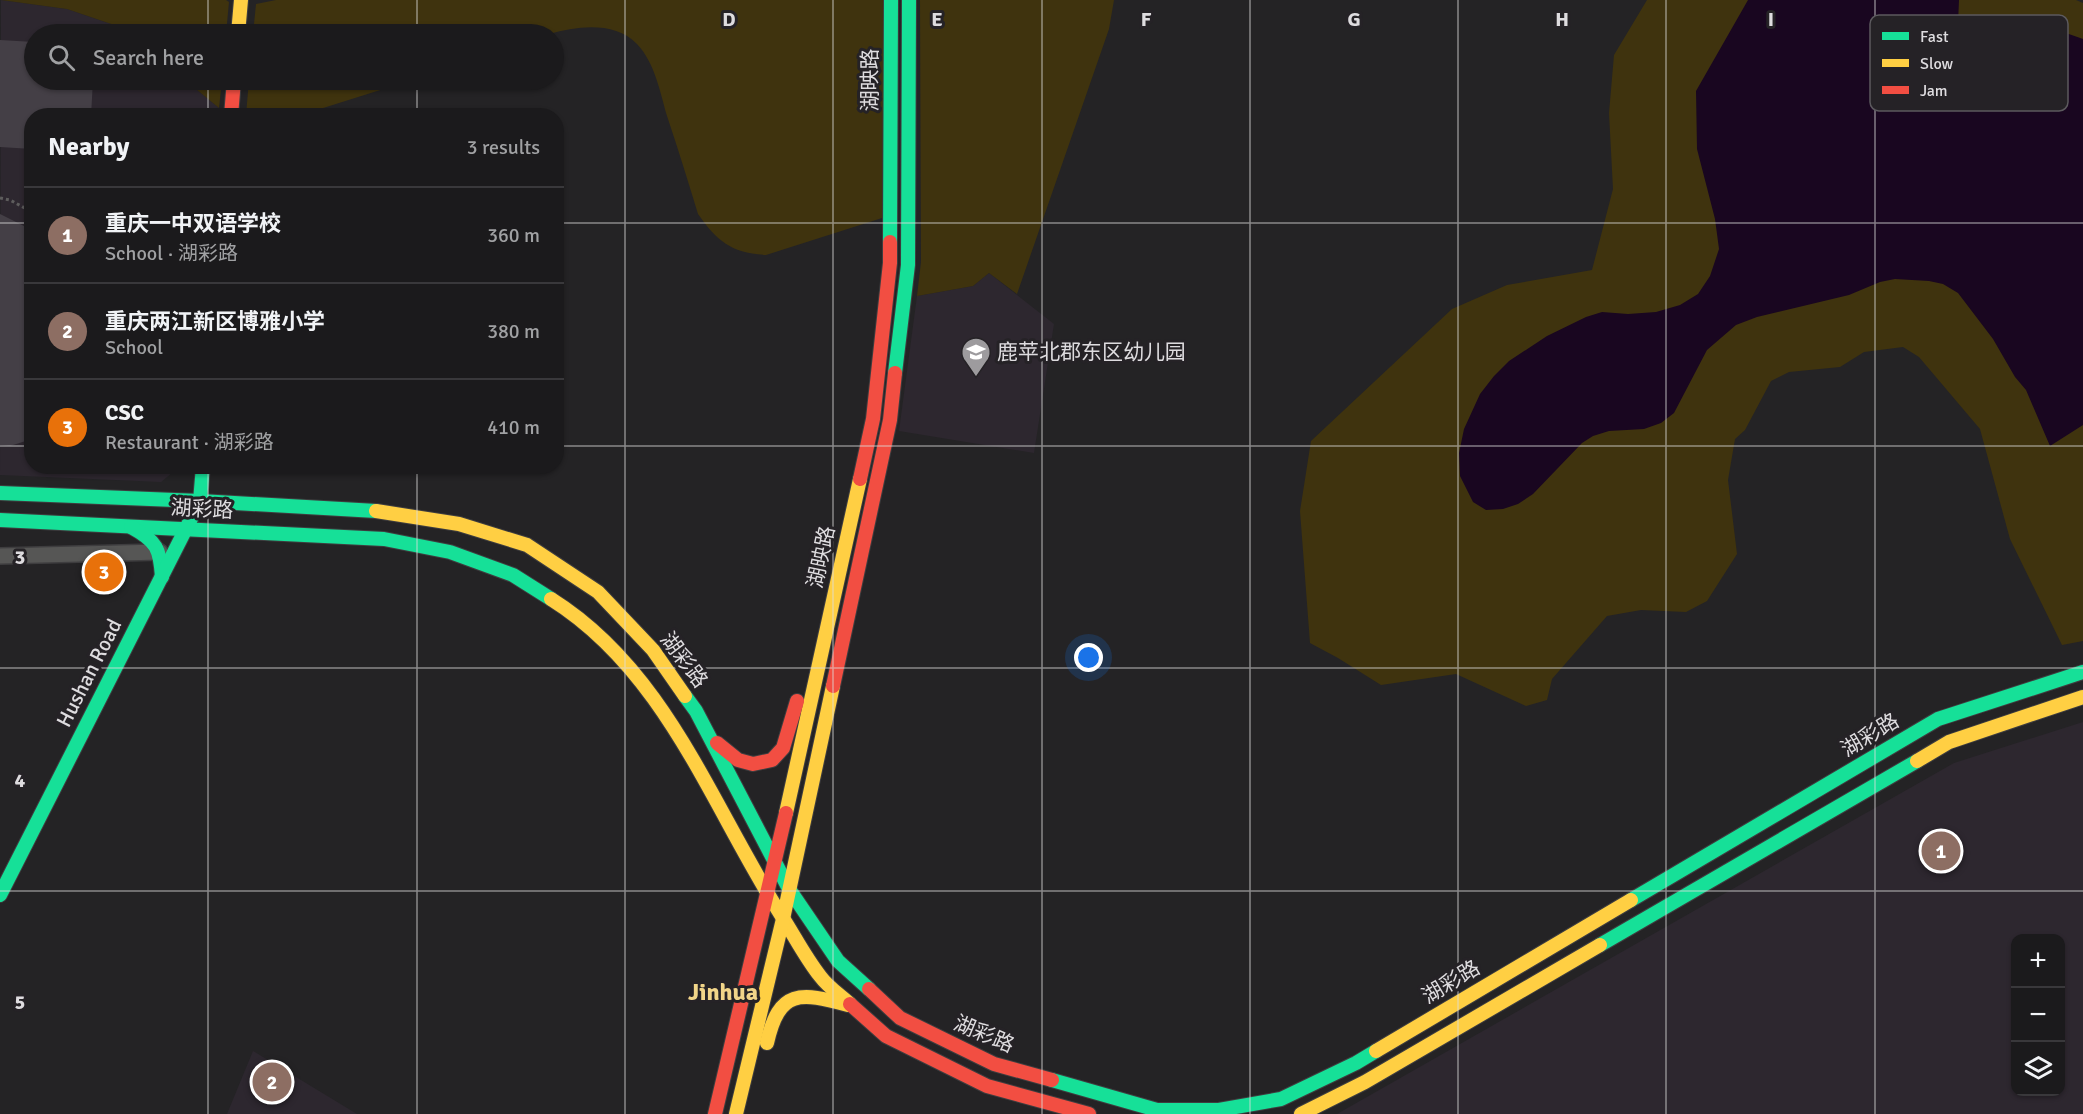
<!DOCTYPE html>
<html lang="en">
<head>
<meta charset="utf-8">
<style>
	:root { --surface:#1b1a1c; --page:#242325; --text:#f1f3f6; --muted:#a0a1a3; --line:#39383b; --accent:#1a73e8 }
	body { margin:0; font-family:Signika,"Noto Sans SC",sans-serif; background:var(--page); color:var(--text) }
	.controls { position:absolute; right:18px; bottom:18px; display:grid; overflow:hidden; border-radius:12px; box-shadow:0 2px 4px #0004 }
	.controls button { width:54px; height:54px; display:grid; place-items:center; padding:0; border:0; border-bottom:2px solid var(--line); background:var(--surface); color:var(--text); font:30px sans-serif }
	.you { position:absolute; left:1089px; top:658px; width:21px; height:21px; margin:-15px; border:4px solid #fff; border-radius:50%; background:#1a73e8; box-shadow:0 0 0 9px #1a73e833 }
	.badge { display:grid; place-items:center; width:39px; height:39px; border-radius:50%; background:var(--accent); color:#fff; font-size:20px; font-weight:700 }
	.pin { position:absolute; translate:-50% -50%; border:3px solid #fff; box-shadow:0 2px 6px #0006 }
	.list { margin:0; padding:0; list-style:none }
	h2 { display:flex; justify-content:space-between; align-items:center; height:78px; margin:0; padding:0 24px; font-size:26px }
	h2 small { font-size:20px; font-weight:400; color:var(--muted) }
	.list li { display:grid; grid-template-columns:39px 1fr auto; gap:18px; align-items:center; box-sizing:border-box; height:96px; padding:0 24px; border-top:2px solid var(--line) }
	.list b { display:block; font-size:22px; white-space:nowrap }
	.list p { margin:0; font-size:20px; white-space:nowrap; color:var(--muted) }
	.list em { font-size:20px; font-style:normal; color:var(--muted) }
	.icon { flex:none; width:33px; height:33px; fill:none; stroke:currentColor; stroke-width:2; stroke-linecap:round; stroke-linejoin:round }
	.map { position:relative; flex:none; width:2083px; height:1114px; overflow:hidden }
	.search { position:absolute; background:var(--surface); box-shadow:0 2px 4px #0004; left:24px; top:24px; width:540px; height:66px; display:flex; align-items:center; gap:15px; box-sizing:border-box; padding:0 21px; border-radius:33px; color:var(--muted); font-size:22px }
	.panel { position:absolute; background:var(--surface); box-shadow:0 2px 4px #0004; left:24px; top:108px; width:540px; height:366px; border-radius:24px }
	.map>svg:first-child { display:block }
</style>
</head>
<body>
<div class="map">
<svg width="2083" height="1114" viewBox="0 0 2083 1114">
	<rect width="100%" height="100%" fill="#242325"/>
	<g fill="#2d272f" fill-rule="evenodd">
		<path d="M1 0 67 9 123 28 131 34H34V80H185L219 108V116H32V466L179 467 161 482 0 475Z"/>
		<path d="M989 273 1054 324 1034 453 899 431 917 296 973 286Z"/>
		<path d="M2083 722V1114H1337L1954 763ZM2016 938H2060V1092H2016Z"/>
		<path d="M253 1051 357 1114H227Z"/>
	</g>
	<g fill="#3f330e">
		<path d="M1 0H226L229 2 226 34H131L123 28 67 9Z"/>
		<path d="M276 0H884L882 218 766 255C731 253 717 241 698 214 688 181 678 149 667 116 660 92 655 63 637 44 615 21 577 26 550 34H253L256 4Z"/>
		<path d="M920 0H1114L1109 29 1017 294 989 273 973 286 917 296 921 262Z"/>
		<path d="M1647 0H2076L2083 3V641L2062 645 2010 539 1980 429 1919 357 1903 347 1864 352 1840 367 1789 372 1771 381 1745 430 1735 439 1728 480 1737 554 1707 601 1686 612 1641 610 1607 616 1552 679 1547 700 1526 706 1456 674 1381 685 1338 658 1310 643 1300 511 1311 441 1452 309 1507 285 1592 270 1613 189 1609 113 1614 55Z"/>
		<path d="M185 80H222L219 108Z"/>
		<path d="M249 80H412L301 115H246Z"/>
	</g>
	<path fill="#190620" d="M1748 0H1959L1957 48 2066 33 2083 39V425L2050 446 2026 390 2015 377 1993 339 1958 293 1943 284 1929 281 1895 279 1880 282 1849 295 1757 317 1736 325 1707 350 1674 413 1661 423 1644 429 1609 431 1593 436 1582 443 1533 494 1518 504 1503 509 1486 510 1473 502 1460 476 1459 453 1464 429 1480 394 1494 376 1509 361 1547 336 1586 317 1602 312 1628 314 1656 312 1680 305 1698 294 1710 276 1719 249 1715 219 1697 149 1696 91Z"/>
	<g fill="#443f46">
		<path d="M0 40 34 42V80H93L91 116H32V149L0 147Z"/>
		<path d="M0 214 24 226 32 234V439L10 446 0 445Z"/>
	</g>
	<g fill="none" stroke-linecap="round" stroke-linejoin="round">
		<g stroke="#3e3d3f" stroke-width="18">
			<path id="street" d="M0 556 160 552"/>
		</g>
		<g stroke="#3e3d3f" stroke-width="16">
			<g id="fast">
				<path d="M890 242 891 0"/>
				<path d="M895 373 908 265 909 0"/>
				<path d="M0 493 200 501 376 511"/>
				<path d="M0 520 384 539 450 552 513 575 551 599"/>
				<path d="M131 527C157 541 160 549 162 577"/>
				<path d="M685 696 696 711 789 889 838 961 869 989"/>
				<path d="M0 895 200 501 203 466"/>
				<path d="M1631 900 1938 719 2083 672"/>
				<path d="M1600 945 1917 761"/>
				<path d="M1052 1080 1157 1110H1219L1281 1099 1356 1063 1376 1051"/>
			</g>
		</g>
		<g stroke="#3e3d3f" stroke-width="16">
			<g id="slow">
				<path d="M238 34 241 0"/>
				<path d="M376 511 459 524 527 545 598 592 653 650 685 696"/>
				<path d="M551 599C666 671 711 805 781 915 794 935 805 957 820 976 828 987 840 995 850 1004"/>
				<path d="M1917 761 1949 742 2083 697"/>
				<path d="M786 813 860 479"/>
				<path d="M767 1043C779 989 800 992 848 1005"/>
				<path d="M1376 1051 1631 900"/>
				<path d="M736 1114 783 919 833 686"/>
				<path d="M1301 1114 1365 1082 1600 945"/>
			</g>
		</g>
		<g stroke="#3e3d3f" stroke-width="16">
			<g id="jam">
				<path d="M231 116 234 80"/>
				<path d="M860 479 873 419 890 263V242"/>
				<path d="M833 686 890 420 895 373"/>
				<path d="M717 743 738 760 753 764 772 760 783 748 797 701"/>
				<path d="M869 989 900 1018 994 1064 1052 1080"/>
				<path d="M850 1004 886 1036 987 1086 1089 1114"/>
				<path d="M715 1114 786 813"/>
			</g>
		</g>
		<path stroke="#5e5d5d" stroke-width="3" stroke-dasharray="3 3" stroke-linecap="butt" d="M0 198 10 200 32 212"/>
		<use href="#street" stroke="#565655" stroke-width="15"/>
		<use href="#fast" stroke="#16e098" stroke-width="14"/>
		<use href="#slow" stroke="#ffcf43" stroke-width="14"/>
		<use href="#jam" stroke="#f24e42" stroke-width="14"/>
	</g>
	<path fill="none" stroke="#dedcdf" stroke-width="1.5" stroke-opacity="0.55" d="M208 0V34M417 0V34M625 0V1114M833 0V1114M1042 0V1114M1250 0V1114M1458 0V1114M1666 0V1114M1875 0V1114M208 80V116M417 80V116M0 223H32M556 223H2083M0 446H32M556 446H2083M208 466V1114M417 466V1114M0 668H2083M0 891H2083"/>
	<defs>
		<g id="school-pin" transform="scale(1.5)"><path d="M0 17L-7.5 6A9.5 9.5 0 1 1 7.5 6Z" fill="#9d9b9e" stroke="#252226"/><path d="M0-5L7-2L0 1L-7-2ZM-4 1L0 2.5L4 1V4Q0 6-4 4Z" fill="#fff"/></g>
	</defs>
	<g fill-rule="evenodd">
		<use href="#school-pin" x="976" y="352"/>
	</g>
	<g text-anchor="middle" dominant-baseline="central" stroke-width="6" stroke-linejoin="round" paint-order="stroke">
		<g font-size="21" fill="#dedcdf" stroke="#252226">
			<text transform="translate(870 80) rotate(-90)">湖映路</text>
			<text transform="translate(202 509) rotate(3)">湖彩路</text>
			<text transform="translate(821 557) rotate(-78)">湖映路</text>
			<text transform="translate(684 660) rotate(53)">湖彩路</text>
			<text transform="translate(89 673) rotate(-63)">Hushan Road</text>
			<text transform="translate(1870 735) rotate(-31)">湖彩路</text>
			<text transform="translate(1451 982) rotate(-31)">湖彩路</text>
			<text transform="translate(984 1034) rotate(23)">湖彩路</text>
		</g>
		<g font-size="21" fill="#dedcdf" stroke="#252226" text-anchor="start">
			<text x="997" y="352">鹿苹北郡东区幼儿园</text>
		</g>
		<g font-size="24" font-weight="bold" fill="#f1d589" stroke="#252226">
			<text x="723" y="992">Jinhua</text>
		</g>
	</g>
	<rect x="1870" y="15" width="198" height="96" rx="9" fill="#252226" stroke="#5c5a5e" stroke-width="1.5"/>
	<rect x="1882" y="32" width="27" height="8" fill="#16e098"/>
	<rect x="1882" y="59" width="27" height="8" fill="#ffcf43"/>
	<rect x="1882" y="86" width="27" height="8" fill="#f24e42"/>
	<g font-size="16" fill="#dedcdf">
		<text x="1920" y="42">Fast</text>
		<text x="1920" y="69">Slow</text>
		<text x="1920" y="96">Jam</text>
	</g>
	<g font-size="20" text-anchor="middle" font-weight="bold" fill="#dedcdf" stroke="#252226" stroke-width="6" stroke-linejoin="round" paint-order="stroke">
		<text x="729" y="26">D</text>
		<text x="937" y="26">E</text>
		<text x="1146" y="26">F</text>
		<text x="1354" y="26">G</text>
		<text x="1562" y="26">H</text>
		<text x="1771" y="26">I</text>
		<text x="20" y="564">3</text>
		<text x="20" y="787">4</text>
		<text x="20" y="1009">5</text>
	</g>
</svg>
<div class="controls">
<button>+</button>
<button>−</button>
<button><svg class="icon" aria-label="layers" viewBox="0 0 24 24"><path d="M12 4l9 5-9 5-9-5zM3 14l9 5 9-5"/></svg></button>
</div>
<div class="you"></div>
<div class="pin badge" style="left:1941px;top:851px;background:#8d6e63">1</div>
<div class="pin badge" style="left:272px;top:1082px;background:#8d6e63">2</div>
<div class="pin badge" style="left:104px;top:572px;background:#e8710a">3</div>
<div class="search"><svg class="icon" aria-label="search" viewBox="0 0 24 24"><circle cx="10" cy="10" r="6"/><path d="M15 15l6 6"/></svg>Search here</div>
<section class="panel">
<h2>Nearby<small>3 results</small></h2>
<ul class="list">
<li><span class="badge" style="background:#8d6e63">1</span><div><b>重庆一中双语学校</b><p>School · 湖彩路</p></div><em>360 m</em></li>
<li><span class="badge" style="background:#8d6e63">2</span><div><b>重庆两江新区博雅小学</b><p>School</p></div><em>380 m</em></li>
<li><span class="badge" style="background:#e8710a">3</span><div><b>CSC</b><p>Restaurant · 湖彩路</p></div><em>410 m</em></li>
</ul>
</section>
</div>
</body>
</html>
